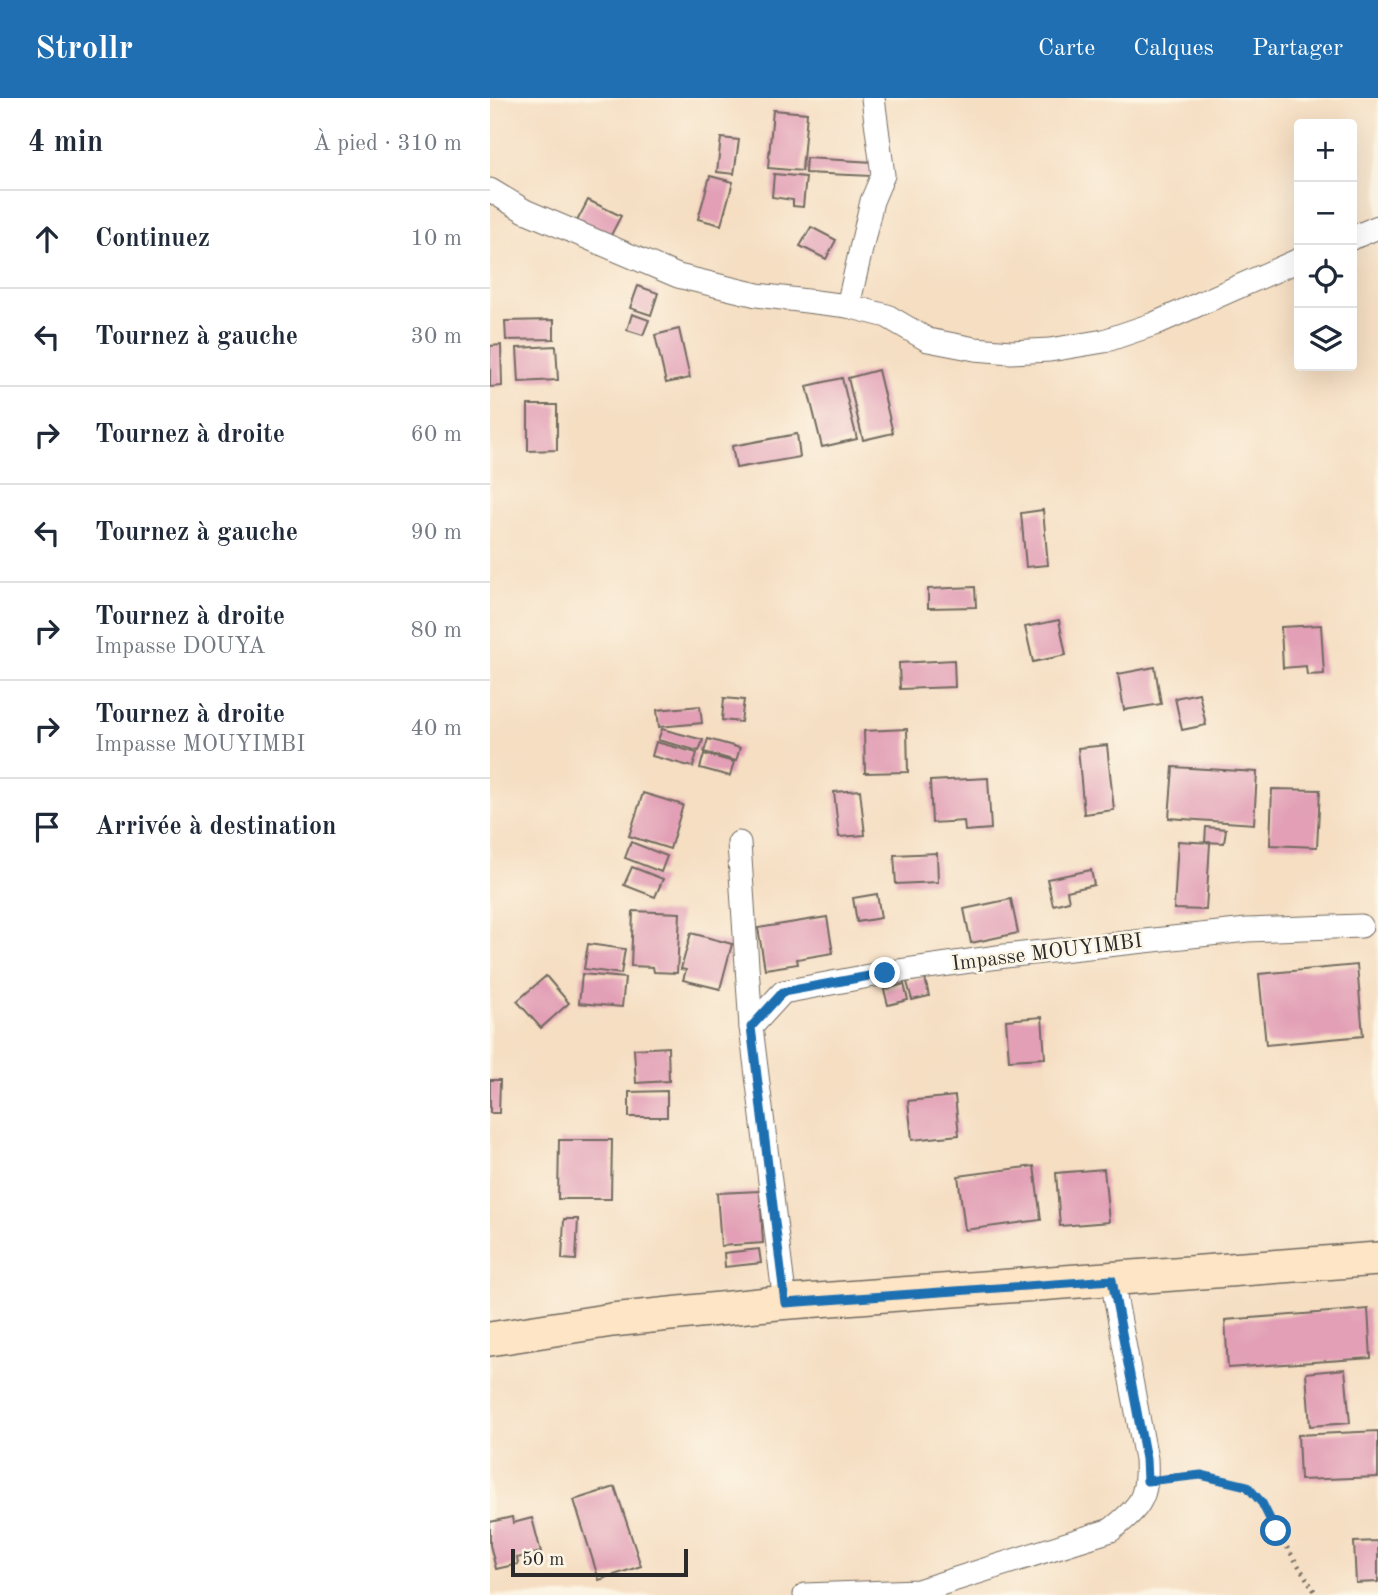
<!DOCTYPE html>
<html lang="fr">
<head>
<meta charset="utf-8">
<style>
	:root { --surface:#fff; --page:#f6f6f7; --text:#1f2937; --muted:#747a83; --line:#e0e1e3; --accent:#1f6fb2 }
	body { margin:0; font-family:"Old Standard TT",serif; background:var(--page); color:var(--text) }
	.controls { position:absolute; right:21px; top:21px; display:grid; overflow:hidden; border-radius:7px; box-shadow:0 7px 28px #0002 }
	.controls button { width:63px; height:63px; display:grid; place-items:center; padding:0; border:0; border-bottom:2px solid var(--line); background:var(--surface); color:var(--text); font:35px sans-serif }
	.scale { position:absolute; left:21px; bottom:18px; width:177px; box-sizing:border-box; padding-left:7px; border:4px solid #2b2b2b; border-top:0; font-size:19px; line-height:24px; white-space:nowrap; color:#2b2b2b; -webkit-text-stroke:5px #fcf5e5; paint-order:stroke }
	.stop { position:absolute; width:21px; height:21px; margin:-16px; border:5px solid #1f6fb2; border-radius:50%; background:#fff }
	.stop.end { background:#1f6fb2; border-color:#fff; box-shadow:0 2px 7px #0008 }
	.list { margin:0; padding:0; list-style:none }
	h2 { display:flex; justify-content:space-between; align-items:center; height:91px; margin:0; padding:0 28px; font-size:30px }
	h2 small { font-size:23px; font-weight:400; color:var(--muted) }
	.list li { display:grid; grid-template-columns:46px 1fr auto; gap:21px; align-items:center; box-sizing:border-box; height:98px; padding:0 28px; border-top:2px solid var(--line) }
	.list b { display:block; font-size:26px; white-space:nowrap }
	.list p { margin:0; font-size:23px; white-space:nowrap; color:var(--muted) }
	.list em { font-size:23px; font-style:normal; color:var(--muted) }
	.icon { flex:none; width:38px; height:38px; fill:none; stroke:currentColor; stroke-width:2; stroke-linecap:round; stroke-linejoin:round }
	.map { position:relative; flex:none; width:888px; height:1497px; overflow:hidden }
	header { display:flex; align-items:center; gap:42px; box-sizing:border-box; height:98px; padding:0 35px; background:var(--accent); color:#fff }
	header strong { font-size:33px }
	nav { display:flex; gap:38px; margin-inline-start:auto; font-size:24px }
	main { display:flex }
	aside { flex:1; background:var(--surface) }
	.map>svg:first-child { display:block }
</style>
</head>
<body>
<header>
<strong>Strollr</strong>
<nav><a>Carte</a><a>Calques</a><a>Partager</a></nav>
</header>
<main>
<aside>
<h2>4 min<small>À pied · 310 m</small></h2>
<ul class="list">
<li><svg class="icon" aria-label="ahead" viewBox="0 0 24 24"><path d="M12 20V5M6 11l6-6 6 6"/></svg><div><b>Continuez</b></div><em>10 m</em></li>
<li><svg class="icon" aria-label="left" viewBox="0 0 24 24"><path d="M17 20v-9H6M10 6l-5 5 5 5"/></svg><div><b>Tournez à gauche</b></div><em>30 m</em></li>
<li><svg class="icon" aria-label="right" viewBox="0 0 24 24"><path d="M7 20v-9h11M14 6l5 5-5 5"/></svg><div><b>Tournez à droite</b></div><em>60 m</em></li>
<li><svg class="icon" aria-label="left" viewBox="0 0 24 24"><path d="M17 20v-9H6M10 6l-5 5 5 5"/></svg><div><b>Tournez à gauche</b></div><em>90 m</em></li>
<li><svg class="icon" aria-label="right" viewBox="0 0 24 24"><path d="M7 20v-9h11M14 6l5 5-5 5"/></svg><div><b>Tournez à droite</b><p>Impasse DOUYA</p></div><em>80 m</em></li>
<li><svg class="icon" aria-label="right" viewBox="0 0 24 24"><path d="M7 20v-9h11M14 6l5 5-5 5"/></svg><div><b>Tournez à droite</b><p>Impasse MOUYIMBI</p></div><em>40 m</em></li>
<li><svg class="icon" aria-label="arrive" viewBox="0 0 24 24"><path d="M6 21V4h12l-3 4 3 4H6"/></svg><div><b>Arrivée à destination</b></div></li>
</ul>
</aside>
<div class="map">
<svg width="888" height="1497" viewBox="0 0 888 1497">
	<rect width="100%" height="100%" fill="#fcf5e5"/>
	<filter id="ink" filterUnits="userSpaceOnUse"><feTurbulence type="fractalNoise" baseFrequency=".0143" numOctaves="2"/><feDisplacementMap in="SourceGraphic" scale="14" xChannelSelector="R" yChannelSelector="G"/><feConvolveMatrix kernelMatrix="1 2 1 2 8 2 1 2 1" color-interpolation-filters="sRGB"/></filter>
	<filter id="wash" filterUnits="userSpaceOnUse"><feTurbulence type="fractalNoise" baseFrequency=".00686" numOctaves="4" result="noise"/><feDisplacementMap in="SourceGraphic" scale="28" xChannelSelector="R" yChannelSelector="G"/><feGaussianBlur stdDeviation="1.57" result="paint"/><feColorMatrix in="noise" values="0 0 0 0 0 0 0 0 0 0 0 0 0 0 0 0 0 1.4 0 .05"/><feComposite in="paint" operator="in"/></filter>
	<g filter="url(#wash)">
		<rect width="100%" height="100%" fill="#f5dec2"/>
		<g id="blocks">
			<g fill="#e29fb6">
				<path d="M283 12 317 15 312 73 278 70Z"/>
				<path d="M231 40 249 42 244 76 227 74Z"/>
				<path d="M316 60 383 64 382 78 315 75Z"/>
				<path d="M284 76 316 79 313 109 303 108V102L282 99Z"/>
				<path d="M220 78 243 84 231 127 208 121Z"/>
				<path d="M98 102 131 118 120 139 87 123Z"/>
				<path d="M321 129 346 142 336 161 310 148Z"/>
				<path d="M148 188 168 195 161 217 140 210Z"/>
				<path d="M142 216 159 222 153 237 137 232Z"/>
				<path d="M64 222V241L16 242 15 223Z"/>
				<path d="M189 231 200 280 176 285 165 237Z"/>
				<path d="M11 247 12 288 0 289V248Z"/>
				<path d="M66 248 68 282 29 284 27 250Z"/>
				<path d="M388 272 403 335 373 342 358 280Z"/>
				<path d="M352 280 367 341 332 349 317 288Z"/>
				<path d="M38 307H67V352L38 353Z"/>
				<path d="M307 336 310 359 246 370 242 348Z"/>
				<path d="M553 412 558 467 536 469 531 415Z"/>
				<path d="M485 489 486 509 438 510V491Z"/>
				<path d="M569 522 576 557 543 564 535 529Z"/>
				<path d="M831 527 834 576 817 577 816 568 793 570 791 529Z"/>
				<path d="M464 562 465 589 410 591 409 565Z"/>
				<path d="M665 569 671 606 634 612 628 576Z"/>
				<path d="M709 595 716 627 692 632 685 600Z"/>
				<path d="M234 600 254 602 251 624 232 622Z"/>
				<path d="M210 608 212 625 169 629 167 612Z"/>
				<path d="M172 631 213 642 209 653 168 642Z"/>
				<path d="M417 631 418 674 375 675 374 633Z"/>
				<path d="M218 641 250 650 246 663 214 654Z"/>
				<path d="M166 644 207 655 203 669 162 658Z"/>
				<path d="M617 647 624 712 594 716 588 650Z"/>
				<path d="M214 656 244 664 240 678 210 670Z"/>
				<path d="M683 669 767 674 764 726 679 720Z"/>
				<path d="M498 680 501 731 475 733 474 723 442 725 440 683Z"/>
				<path d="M782 691 830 692 827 749 780 747Z"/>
				<path d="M370 692 375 737 349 739 344 694Z"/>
				<path d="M153 695 193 707 180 751 139 738Z"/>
				<path d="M716 729 736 731 734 745 715 744Z"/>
				<path d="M688 743 720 745 716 812 684 811Z"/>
				<path d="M141 744 177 758 171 774 135 760Z"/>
				<path d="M447 755 448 784 406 786 404 757Z"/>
				<path d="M142 769 173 781 165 799 134 787Z"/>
				<path d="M601 772 604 787 577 793 579 803 563 807 557 781Z"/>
				<path d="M387 796 391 820 367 824 363 800Z"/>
				<path d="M521 801 528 835 481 845 474 811Z"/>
				<path d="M143 813 190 815 187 875 164 874 163 869 141 868Z"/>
				<path d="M337 819 343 855 307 861 308 866 275 871 268 830Z"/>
				<path d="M201 835 242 846 230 891 193 882 196 872 191 871Z"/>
				<path d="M98 846 135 851 131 876 94 871Z"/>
				<path d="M867 867 873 938 776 947 769 876Z"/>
				<path d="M92 876 135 880 132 909 89 905Z"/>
				<path d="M56 878 79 905 51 930 27 903Z"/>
				<path d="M435 880 439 898 422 902 417 884Z"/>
				<path d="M414 886 418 902 398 907 394 892Z"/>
				<path d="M552 919 555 960 519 962 516 922Z"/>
				<path d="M178 949 179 983 146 985 144 951Z"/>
				<path d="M0 982H10L9 1015H0Z"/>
				<path d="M177 993V1019H139V994Z"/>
				<path d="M465 998 469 1037 422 1042 418 1003Z"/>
				<path d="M69 1042H122L121 1101H68Z"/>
				<path d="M544 1068 551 1122 475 1132 468 1078Z"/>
				<path d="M614 1071 619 1124 570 1128 566 1075Z"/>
				<path d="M270 1093 273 1145 231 1148 227 1095Z"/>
				<path d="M74 1121H88L86 1162 72 1161Z"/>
				<path d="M269 1151 271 1165 235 1169 234 1155Z"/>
				<path d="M878 1211 881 1260 738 1270 735 1222Z"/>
				<path d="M855 1271 860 1325 820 1328 816 1275Z"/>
				<path d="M888 1333V1379L810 1382 808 1337Z"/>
				<path d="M125 1389 151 1468 109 1482 84 1402Z"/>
				<path d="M22 1419 23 1425 42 1420 51 1454 27 1460 28 1466 6 1471 0 1447V1424Z"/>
				<path d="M888 1443V1484L866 1485 864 1444Z"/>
			</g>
		</g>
	</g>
	<g filter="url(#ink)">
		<use href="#blocks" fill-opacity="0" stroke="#726a60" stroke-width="2"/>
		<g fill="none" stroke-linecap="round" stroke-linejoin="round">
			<g stroke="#726a60" stroke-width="25">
				<g id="street">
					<path d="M0 92 35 113 188 178 267 197 358 208 397 218 438 242 485 251 521 254 560 252 614 243 664 226 809 162"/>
					<path d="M862 140 888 129"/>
					<path d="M358 208 382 103 393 77 383 0"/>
					<path d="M249 745 261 929 295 1205"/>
					<path d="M261 929 293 894 395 875 515 858 757 832 871 828"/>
					<path d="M315 1497 428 1493 621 1432C651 1408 658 1400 656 1361L622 1182"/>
				</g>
			</g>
			<g stroke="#726a60" stroke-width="36">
				<path id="secondary" d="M0 1241 122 1222 287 1205 888 1161"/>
			</g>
			<path stroke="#726a60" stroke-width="4.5" stroke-dasharray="2 5" stroke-linecap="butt" d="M678 1379 711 1377 757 1388 772 1405 786 1432 827 1497"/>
			<use href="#street" stroke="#fff" stroke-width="23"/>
			<use href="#secondary" stroke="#fde5c5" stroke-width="33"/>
		</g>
	</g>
	<g fill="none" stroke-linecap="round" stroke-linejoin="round" filter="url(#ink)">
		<path stroke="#1f6fb2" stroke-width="9" d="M395 875 293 894 261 929 295 1205 622 1182 656 1361 657 1383 711 1377 757 1388 772 1405 786 1433"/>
	</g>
	<g text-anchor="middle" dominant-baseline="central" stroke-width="5" stroke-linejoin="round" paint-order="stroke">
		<g font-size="21" fill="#2b2b2b" stroke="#fcf5e5">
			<text transform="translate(557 855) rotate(-7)">Impasse MOUYIMBI</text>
		</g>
	</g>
</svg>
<div class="controls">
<button>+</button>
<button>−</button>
<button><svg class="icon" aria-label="locate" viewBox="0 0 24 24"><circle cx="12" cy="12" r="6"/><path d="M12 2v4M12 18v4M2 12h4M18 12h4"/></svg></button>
<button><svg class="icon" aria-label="layers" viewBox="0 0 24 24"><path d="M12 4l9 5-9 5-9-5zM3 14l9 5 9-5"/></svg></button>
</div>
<div class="scale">50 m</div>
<div class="stop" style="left:786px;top:1433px"></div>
<div class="stop end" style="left:395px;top:875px"></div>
</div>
</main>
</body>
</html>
